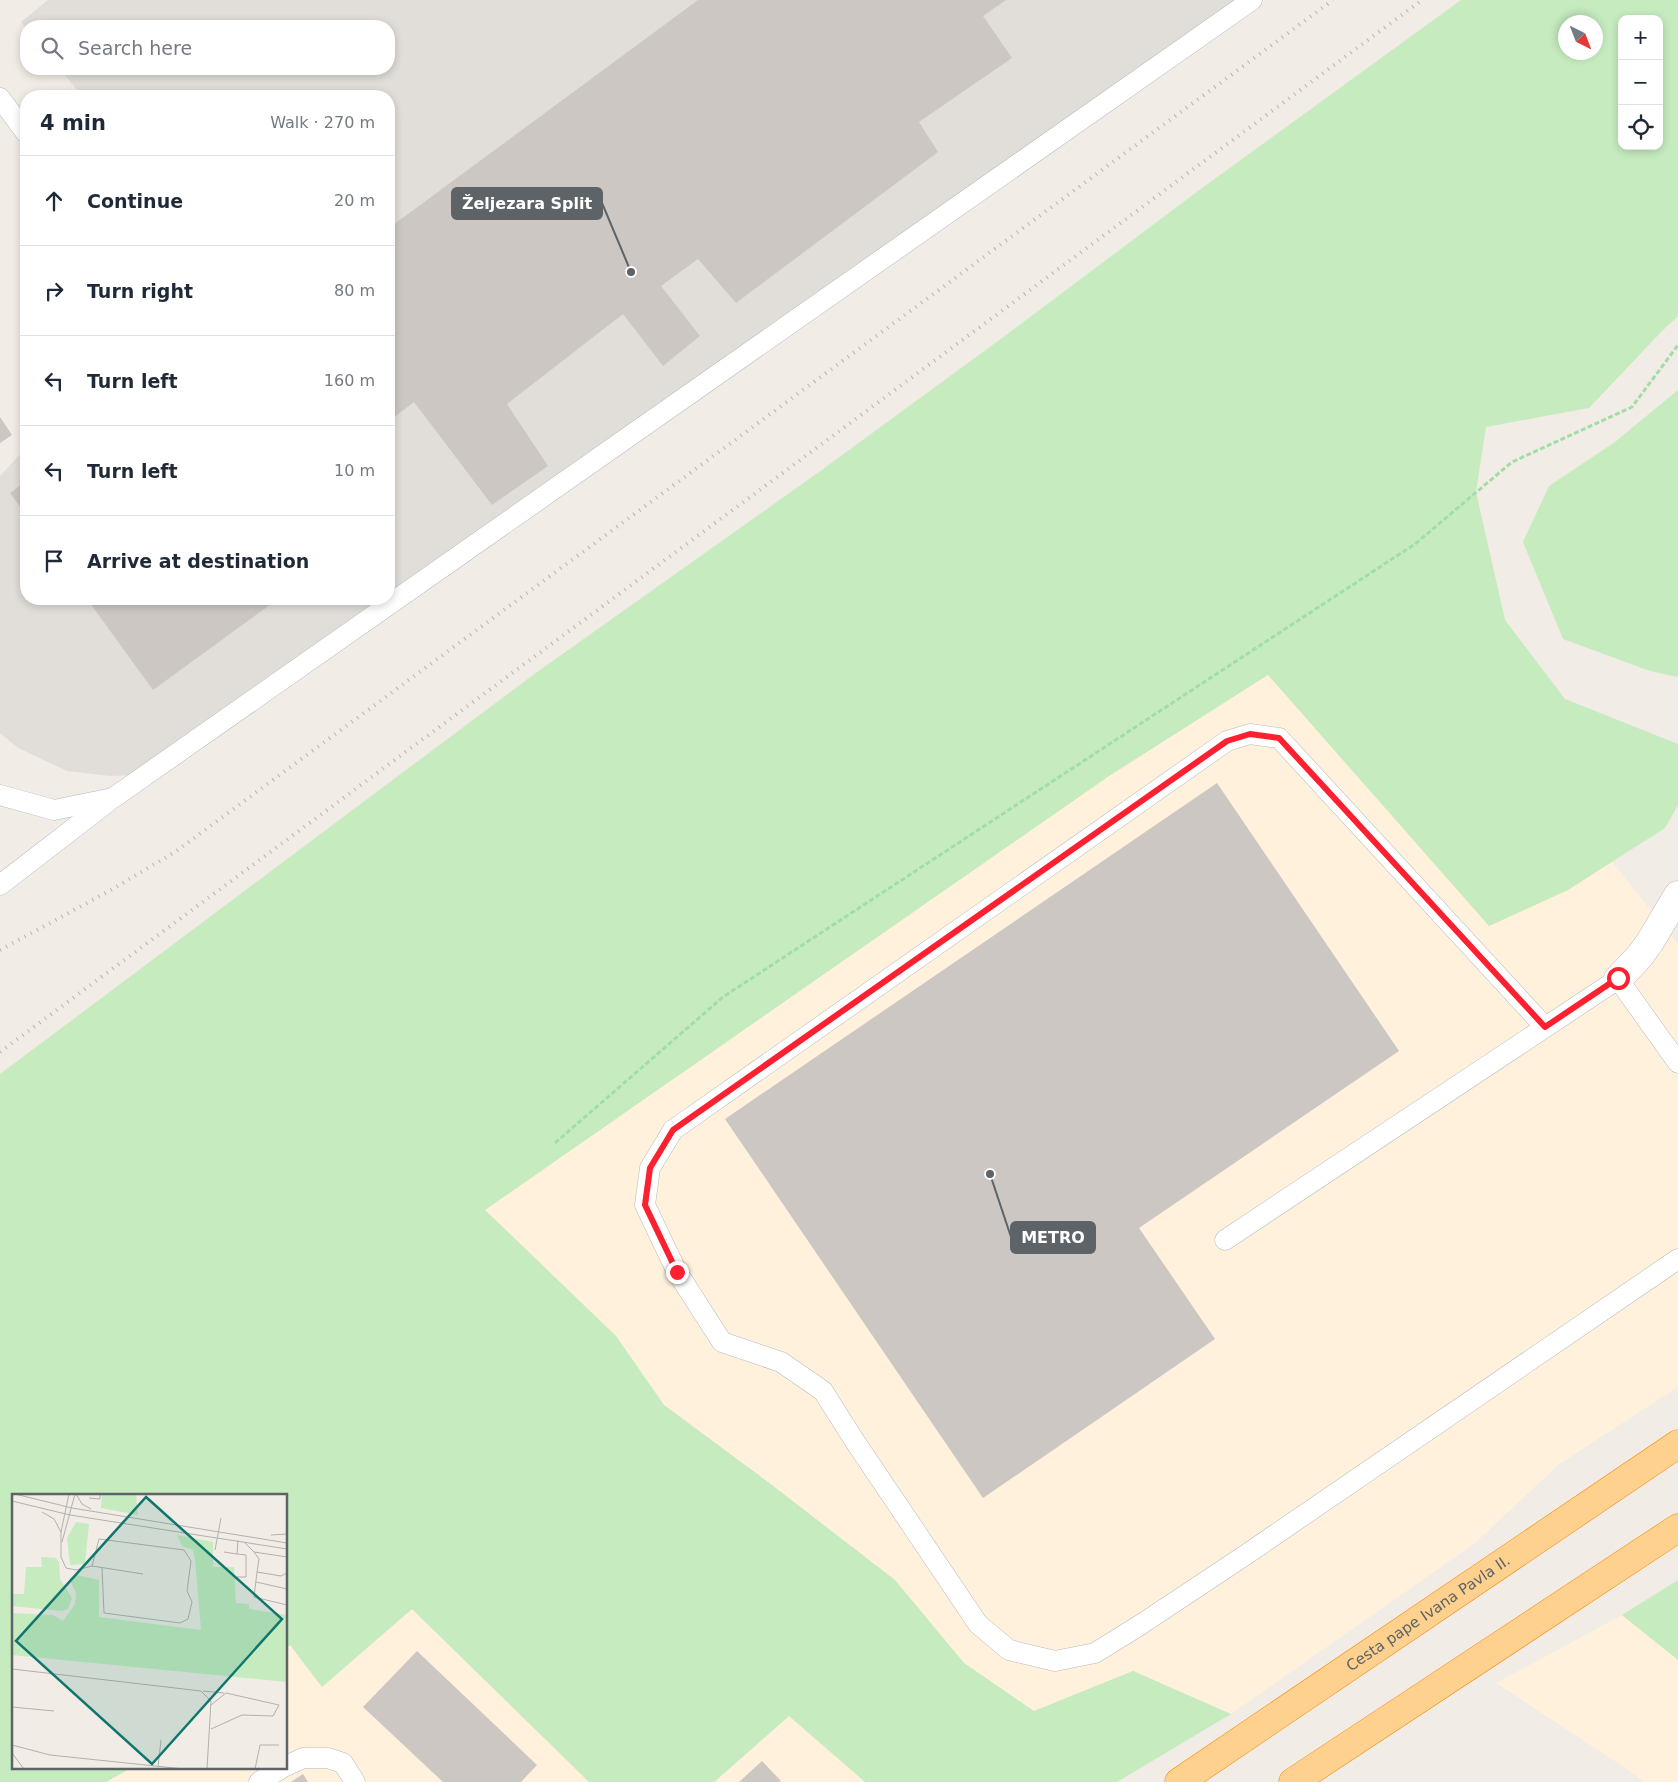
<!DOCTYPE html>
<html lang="en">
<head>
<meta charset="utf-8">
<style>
	:root { --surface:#fff; --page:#f2f2f3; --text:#1f2937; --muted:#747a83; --line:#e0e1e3 }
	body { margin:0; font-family:"DejaVu Sans",sans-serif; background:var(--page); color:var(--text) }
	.controls { position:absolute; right:15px; top:15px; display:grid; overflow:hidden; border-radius:10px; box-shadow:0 2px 8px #0003 }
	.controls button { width:45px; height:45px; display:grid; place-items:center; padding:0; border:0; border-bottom:1px solid var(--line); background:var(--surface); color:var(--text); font:25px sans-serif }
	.compass { position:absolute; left:1558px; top:15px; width:45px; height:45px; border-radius:50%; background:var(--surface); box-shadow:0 2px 8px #0003; rotate:138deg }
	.stop { position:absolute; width:15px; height:15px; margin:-11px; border:4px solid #fc2030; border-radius:50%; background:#fff }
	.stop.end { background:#fc2030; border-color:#fff; box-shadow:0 1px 5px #0008 }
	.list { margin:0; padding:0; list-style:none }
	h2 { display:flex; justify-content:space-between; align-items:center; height:65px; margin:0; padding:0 20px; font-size:21px }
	h2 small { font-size:16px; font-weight:400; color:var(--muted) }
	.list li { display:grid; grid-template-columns:32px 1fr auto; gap:15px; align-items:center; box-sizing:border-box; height:90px; padding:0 20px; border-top:1px solid var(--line) }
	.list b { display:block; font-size:19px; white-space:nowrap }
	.list em { font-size:16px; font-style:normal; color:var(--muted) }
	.icon { flex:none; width:28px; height:28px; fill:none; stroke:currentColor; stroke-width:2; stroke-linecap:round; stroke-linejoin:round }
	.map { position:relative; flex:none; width:1678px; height:1782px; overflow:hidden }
	.search { position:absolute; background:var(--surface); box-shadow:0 2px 8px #0003; left:20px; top:20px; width:375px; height:55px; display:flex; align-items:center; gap:12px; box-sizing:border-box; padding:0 18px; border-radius:20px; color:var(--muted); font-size:19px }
	.panel { position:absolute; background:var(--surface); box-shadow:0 2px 8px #0003; left:20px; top:90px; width:375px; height:515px; border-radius:20px }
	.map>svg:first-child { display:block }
</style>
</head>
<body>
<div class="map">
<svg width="1678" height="1782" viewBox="0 0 1678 1782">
	<rect width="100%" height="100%" fill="#f1ece5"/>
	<g fill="#fff1dc">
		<path d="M1268 674 1489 926 1568 890 1612 862 1678 944V1387L1558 1465 1474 1544 1231 1714 1133 1671 1034 1711 964 1663 895 1580 768 1482 664 1405 616 1336 485 1210 1109 776Z"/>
		<path d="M412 1609 589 1782H106L131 1768H286V1648L290 1644 322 1687Z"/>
		<path d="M1622 1615 1678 1660V1782H1644L1633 1773 1496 1683Z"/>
		<path d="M789 1716 865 1782H715Z"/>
	</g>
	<path fill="#e1ded9" d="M48 0H1259L163 774 110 776 67 771 18 748 0 733V476L26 448V599H389V96H82L60 69H389V26H26V28L21 22Z"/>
	<g fill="#c6ebbf" fill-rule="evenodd">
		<path d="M1461 0H1678V316L1662 331 1589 408 1486 427 1476 492 1505 620 1565 699 1678 744V805L1665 828 1568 890 1489 926 1268 675 1109 776 485 1210 616 1336 664 1405 768 1482 895 1580 964 1663 1034 1711 1133 1671 1231 1714 1117 1782H865L789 1716 714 1782H589L412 1609 322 1687 290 1645 286 1648V1496H14V1768H131L106 1782H0V1074L533 675 819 472 998 341 1198 191ZM1622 19H1659V146H1622ZM1566 22H1596V52H1566Z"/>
		<path d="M1678 390V677L1650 671 1563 639 1523 542 1549 486 1615 442Z"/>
		<path d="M1678 1580V1660L1622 1615Z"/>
	</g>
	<g fill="#ccc7c2">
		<path d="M698 0H1006L983 16 1012 58 919 122 938 152 736 303 698 259 661 286 700 336 663 366 623 314 507 404 548 466 492 505 414 402 389 421V228Z"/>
		<path d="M0 417 12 435 0 443Z"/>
		<path d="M26 481V515L10 493Z"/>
		<path d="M87 599H278L153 690Z"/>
		<path d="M1217 783 1399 1051 1139 1228 1215 1339 983 1498 725 1119Z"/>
		<path d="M417 1651 537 1765 521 1782H443L363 1707Z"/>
		<path d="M762 1761 781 1781 779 1782H739Z"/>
		<path d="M303 1774 308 1782H291Z"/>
	</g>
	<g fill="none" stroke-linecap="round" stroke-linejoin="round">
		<g stroke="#b6b9bd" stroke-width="21">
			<g id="lane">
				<path d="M0 98 26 133"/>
				<path d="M0 795 54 810 113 798 1252 0"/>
				<path d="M0 885 109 801"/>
				<path d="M1545 1027 1279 738 1250 734 1227 741 673 1130 650 1168 645 1205 677 1272 722 1342 781 1362 823 1391 854 1440 978 1624 1009 1650 1055 1661 1095 1653 1140 1625 1244 1556 1678 1259"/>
				<path d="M1225 1240 1618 979 1678 1063"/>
				<path d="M286 1766 303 1758H328L343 1763 355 1782"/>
				<path d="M259 1782 282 1768"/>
			</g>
		</g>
		<g stroke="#b6b9bd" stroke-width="29">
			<path id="street" d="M1618 979 1639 957 1650 942 1678 895"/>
		</g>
		<g stroke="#f68400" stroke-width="29">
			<g id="highway">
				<path id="s1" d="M1179 1782 1678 1444"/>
				<path d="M1293 1782 1678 1528"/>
			</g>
		</g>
		<path stroke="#a1dea7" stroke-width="3" stroke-dasharray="5 2.5" stroke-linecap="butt" d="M555 1143 723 997 1415 544 1512 462 1632 407 1678 345"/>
		<use href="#lane" stroke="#fff" stroke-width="20"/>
		<use href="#street" stroke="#fff" stroke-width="28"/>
		<use href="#highway" stroke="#ffd18e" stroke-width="28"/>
		<g stroke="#b4b5b6" stroke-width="4" stroke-dasharray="1 6" stroke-linecap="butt">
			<path d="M0 950 111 890 175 852 1333 0"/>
			<path d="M0 1052 1422 0"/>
		</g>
	</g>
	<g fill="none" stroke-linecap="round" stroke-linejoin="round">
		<path stroke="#fc2030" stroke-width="6" d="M677 1272 645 1205 650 1168 673 1130 1227 741 1250 734 1279 738 1545 1027 1618 978"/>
	</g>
	<g text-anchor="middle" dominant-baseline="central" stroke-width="4" stroke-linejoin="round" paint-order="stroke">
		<g font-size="15" fill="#5d6367" stroke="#fff">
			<text stroke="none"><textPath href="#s1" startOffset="301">Cesta pape Ivana Pavla II.</textPath></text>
		</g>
	</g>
	<g transform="translate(12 1494)">
		<rect width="275" height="275" fill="#f1ece5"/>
		<path d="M90 0H124L126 21 89 14ZM64 28 77 30 73 70 58 71 55 44ZM165 41 201 48V73H222L224 109 237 110V115L275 121V188L0 161V119L41 121 51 127 63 110 64 99 57 84 65 81 87 86V123L189 136 183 65 181 56 170 52ZM29 63 44 64 47 68 48 85 60 104 56 115 50 117 0 112V100H12L14 73H30Z" fill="#c6ebbf"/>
		<path fill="none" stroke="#b2b1af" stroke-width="1" d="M3 0 60 14M57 0 49 38V63L54 74 64 76 80 72 131 80M64 0 70 10 79 15M77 4 88 5V0M0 7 58 21M60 14 275 49M30 18 42 25 49 38M58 21 275 55M259 41 275 40M50 48 63 0M233 49 242 58 275 63M203 56 209 24M212 58 225 60 226 46M242 58 247 65 245 78 269 82 275 79M225 60 234 61V83H225M80 72 87 45 172 56 179 67 175 97 180 108 176 125 168 129 92 119 90 74M245 78 242 103 275 111M244 88 275 95M0 175 189 197 199 207 195 275M191 197 212 199M0 213 42 217M199 235 230 221 261 222 267 211 214 199 199 211M0 251 38 261 172 275M0 259 12 275M146 273 149 246M243 275 248 251H267"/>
		<path fill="#0f766e" fill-opacity="0.15" stroke="#0f766e" stroke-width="2.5" d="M134 3 270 125 140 270 4 147Z"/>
		<rect width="275" height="275" fill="none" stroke="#5d6367" stroke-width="2.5"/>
	</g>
	<path fill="none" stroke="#5d6367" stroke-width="2" d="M631 272L602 203M990 1174L1011 1237"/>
	<g fill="#5d6367" stroke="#fff" stroke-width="2">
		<circle cx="631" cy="272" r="5"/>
		<circle cx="990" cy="1174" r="5"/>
	</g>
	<g fill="#5d6367" stroke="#5d6367" stroke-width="2">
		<rect x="452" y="188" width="150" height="31" rx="5"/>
		<rect x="1011" y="1222" width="84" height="31" rx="5"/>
	</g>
	<g font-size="16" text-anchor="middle" font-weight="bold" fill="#fff">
		<text x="527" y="209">Željezara Split</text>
		<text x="1053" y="1243">METRO</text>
	</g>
</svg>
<div class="controls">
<button>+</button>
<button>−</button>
<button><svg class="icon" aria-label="locate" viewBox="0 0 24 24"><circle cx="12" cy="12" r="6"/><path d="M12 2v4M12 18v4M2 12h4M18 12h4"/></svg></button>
</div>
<svg class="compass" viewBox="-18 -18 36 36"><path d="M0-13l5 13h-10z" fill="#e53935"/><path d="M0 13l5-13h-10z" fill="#747a83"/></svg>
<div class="stop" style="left:1618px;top:978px"></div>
<div class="stop end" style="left:677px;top:1272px"></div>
<div class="search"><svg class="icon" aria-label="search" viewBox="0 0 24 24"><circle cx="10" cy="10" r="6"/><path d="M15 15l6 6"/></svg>Search here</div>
<section class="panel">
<h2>4 min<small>Walk · 270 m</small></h2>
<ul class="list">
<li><svg class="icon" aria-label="ahead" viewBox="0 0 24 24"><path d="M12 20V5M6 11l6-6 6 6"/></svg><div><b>Continue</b></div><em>20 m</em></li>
<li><svg class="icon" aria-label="right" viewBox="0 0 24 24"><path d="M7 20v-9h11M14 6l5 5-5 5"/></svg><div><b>Turn right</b></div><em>80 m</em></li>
<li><svg class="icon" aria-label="left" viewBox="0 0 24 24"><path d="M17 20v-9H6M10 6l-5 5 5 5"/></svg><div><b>Turn left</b></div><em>160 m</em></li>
<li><svg class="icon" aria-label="left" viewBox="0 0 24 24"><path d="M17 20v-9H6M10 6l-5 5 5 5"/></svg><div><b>Turn left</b></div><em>10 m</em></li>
<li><svg class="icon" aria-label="arrive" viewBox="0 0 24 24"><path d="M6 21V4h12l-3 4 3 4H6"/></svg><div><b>Arrive at destination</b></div></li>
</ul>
</section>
</div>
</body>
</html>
